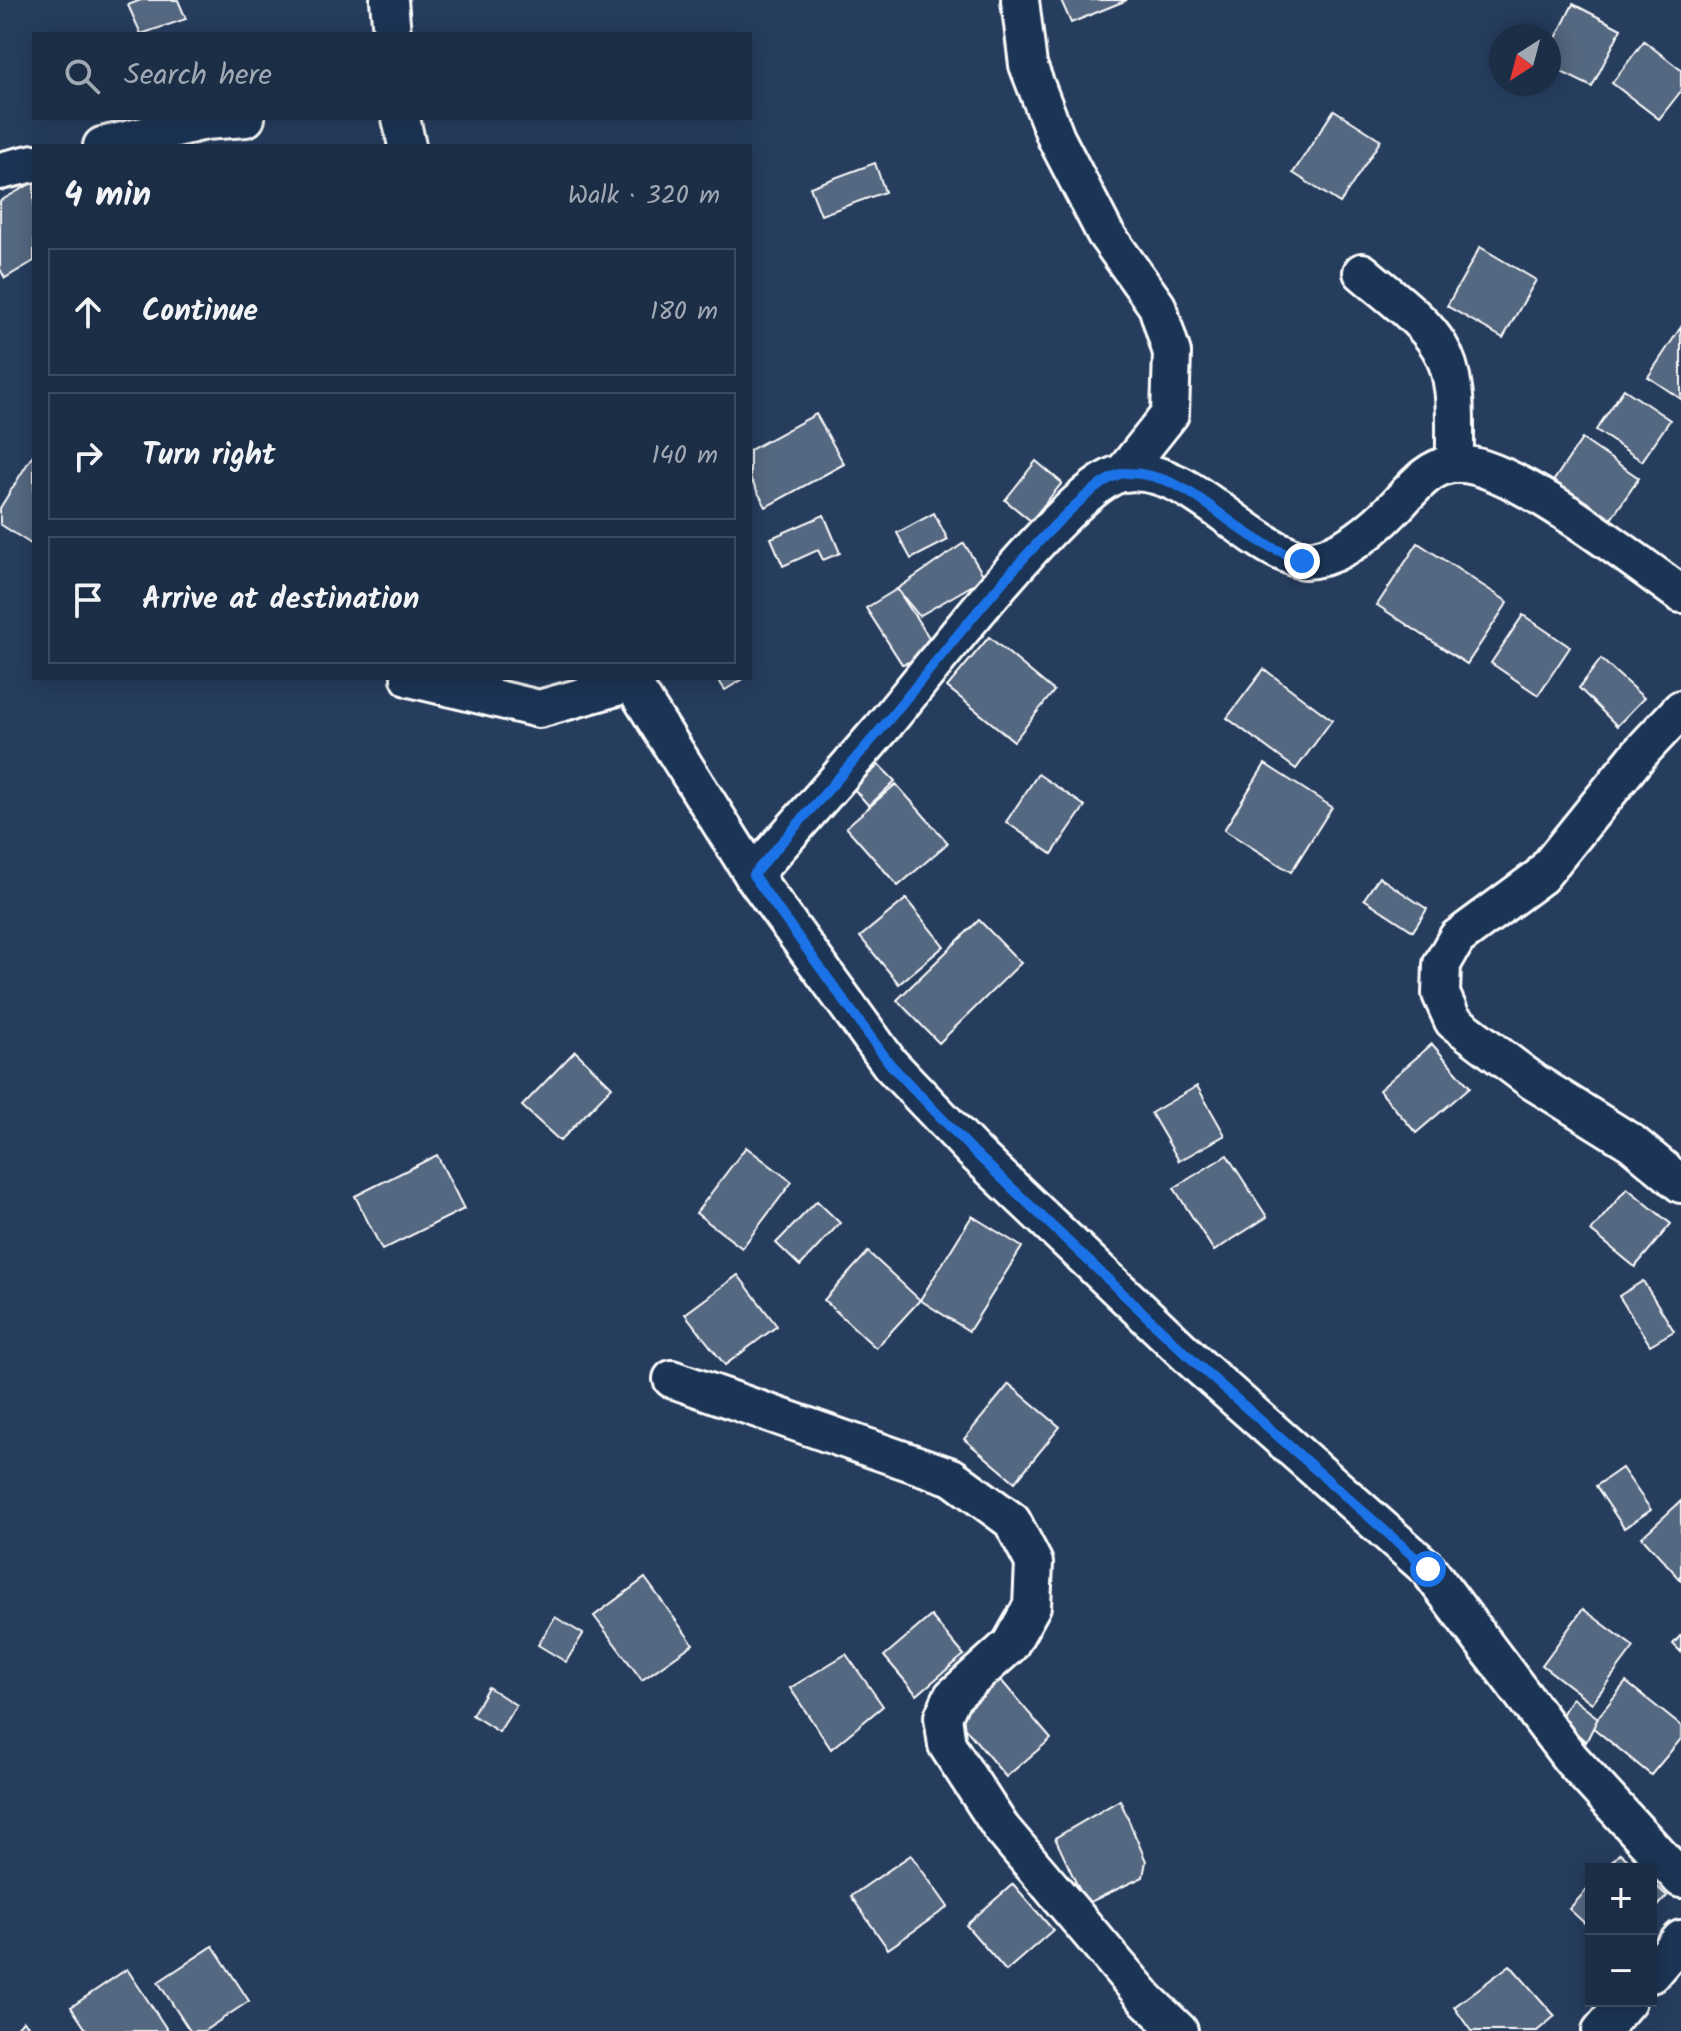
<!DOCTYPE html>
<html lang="en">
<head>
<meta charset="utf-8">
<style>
	:root { --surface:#1c2e46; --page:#25364d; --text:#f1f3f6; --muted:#a0a8b3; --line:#3a4a5f }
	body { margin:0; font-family:Kalam,sans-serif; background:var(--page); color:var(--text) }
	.controls { position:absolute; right:24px; bottom:24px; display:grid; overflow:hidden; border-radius:0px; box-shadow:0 4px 20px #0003 }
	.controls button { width:72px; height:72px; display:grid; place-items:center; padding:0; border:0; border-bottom:2px solid var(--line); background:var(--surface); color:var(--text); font:40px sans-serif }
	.compass { position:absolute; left:1489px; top:24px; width:72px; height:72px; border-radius:50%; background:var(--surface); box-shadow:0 4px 20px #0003; rotate:216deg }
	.stop { position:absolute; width:24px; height:24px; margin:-18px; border:6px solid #1a73e8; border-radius:50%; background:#fff }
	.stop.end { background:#1a73e8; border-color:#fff; box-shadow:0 2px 8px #0008 }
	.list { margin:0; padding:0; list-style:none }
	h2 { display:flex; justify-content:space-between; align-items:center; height:104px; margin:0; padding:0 32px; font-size:34px }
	h2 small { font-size:26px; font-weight:400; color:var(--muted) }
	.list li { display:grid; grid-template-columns:52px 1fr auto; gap:24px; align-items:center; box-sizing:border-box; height:128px; margin:0 16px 16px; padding:0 16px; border:2px solid var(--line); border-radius:0px }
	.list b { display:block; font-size:30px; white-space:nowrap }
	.list em { font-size:26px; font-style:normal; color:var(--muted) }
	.icon { flex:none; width:44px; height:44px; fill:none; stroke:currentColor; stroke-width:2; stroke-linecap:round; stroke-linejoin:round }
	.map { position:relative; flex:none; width:1681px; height:2031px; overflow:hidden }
	.search { position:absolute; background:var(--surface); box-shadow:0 4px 20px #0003; left:32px; top:32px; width:720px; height:88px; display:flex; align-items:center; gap:20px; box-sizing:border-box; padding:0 28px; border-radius:0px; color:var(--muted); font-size:30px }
	.panel { position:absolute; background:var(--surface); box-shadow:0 4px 20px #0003; left:32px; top:144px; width:720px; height:536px; border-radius:0px }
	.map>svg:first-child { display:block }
</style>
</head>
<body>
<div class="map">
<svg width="1681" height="2031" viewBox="0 0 1681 2031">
	<rect width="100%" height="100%" fill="#263d5e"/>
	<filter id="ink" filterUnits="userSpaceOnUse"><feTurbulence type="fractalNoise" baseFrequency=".0125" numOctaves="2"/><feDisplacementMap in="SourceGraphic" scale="16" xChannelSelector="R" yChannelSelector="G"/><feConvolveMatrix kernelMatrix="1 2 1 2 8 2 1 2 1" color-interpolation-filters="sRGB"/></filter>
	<g filter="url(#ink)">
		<g fill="#556781" stroke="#fff" stroke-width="2">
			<path d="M141 0H178L186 19 141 34 128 5Z"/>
			<path d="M1061 0H1127L1071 23Z"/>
			<path d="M1573 4 1621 29 1592 87 1549 66V52Z"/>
			<path d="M1644 41 1681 70V91L1659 119 1612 83Z"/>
			<path d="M1334 110 1381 140 1340 203 1293 173Z"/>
			<path d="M875 163 885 192 821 215 810 187Z"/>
			<path d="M34 182V261L5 278 0 269V201Z"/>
			<path d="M1480 247 1536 280 1503 338 1447 306Z"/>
			<path d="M1681 327V399L1648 377Z"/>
			<path d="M1624 389 1670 420 1642 461 1596 430Z"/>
			<path d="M816 414 844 464 766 507 750 478V450Z"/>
			<path d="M1582 439 1639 478 1609 522 1552 483Z"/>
			<path d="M34 453V546L0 524V508Z"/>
			<path d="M1036 461 1062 483 1031 521 1005 500Z"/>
			<path d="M934 513 948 540 911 559 897 533Z"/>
			<path d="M824 515 840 553 823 560 818 550 783 566 771 538Z"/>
			<path d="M964 543 985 578 919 616 897 589Z"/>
			<path d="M1418 543 1508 602 1467 664 1377 605Z"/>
			<path d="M897 589 940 654 902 664 866 608Z"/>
			<path d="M1523 615 1570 647 1538 695 1491 663Z"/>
			<path d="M989 637 1054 691 1014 741 947 687Z"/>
			<path d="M1601 659 1644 698 1617 726 1579 688Z"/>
			<path d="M1264 669 1332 720 1296 769 1227 718Z"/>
			<path d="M717 678H745L725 690Z"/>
			<path d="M1265 764 1332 807 1291 872 1224 830Z"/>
			<path d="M879 765 895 781 869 806 853 788Z"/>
			<path d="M1038 774 1085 806 1052 854 1006 822Z"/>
			<path d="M896 784 948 843 898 886 846 827Z"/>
			<path d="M1379 877 1427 909 1413 931 1364 899Z"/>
			<path d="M906 899 944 946 899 984 860 937Z"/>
			<path d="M979 920 1021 963 939 1043 897 1000Z"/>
			<path d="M1432 1044 1470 1087 1416 1133 1379 1090Z"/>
			<path d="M575 1051 612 1087 560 1141 522 1106Z"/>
			<path d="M1197 1086 1225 1135 1179 1161 1151 1113Z"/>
			<path d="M746 1147 792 1182 742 1248 696 1213Z"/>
			<path d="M437 1155 464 1209 382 1250 355 1196Z"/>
			<path d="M1227 1155 1267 1217 1214 1251 1174 1188Z"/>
			<path d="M1627 1188 1671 1224 1635 1267 1591 1231Z"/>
			<path d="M817 1201 840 1223 800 1266 776 1243Z"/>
			<path d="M972 1216 1022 1247 969 1331 920 1300Z"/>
			<path d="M868 1252 920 1300 876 1348 824 1300Z"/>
			<path d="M738 1275 777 1326 725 1365 685 1314Z"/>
			<path d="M1643 1281 1674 1331 1650 1345 1619 1296Z"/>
			<path d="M1009 1384 1060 1427 1015 1482 964 1439Z"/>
			<path d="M1622 1468 1651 1510 1624 1528 1596 1486Z"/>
			<path d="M1681 1501V1580L1642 1537Z"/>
			<path d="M645 1578 693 1644 642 1680 594 1616Z"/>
			<path d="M1583 1609 1634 1647 1592 1703 1542 1665Z"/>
			<path d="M931 1616 964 1655 917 1695 884 1656Z"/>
			<path d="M555 1617 583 1634 566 1662 538 1645Z"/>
			<path d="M1681 1635V1652L1673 1644Z"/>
			<path d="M846 1654 883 1706 831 1749 790 1688Z"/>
			<path d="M1000 1679 1051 1739 1006 1777 955 1716Z"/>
			<path d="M1626 1682 1681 1726V1739L1651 1775 1591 1726Z"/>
			<path d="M488 1687 516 1705 499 1732 472 1715Z"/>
			<path d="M1572 1698 1598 1718 1586 1742 1560 1718Z"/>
			<path d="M1120 1800 1146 1861 1143 1877 1086 1904 1055 1838Z"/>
			<path d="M1620 1853 1638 1869H1605Z"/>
			<path d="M911 1855 948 1907 888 1949 851 1896Z"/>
			<path d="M1651 1881 1667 1896 1651 1914Z"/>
			<path d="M1013 1884 1053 1930 1006 1971 966 1925Z"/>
			<path d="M1591 1885V1929L1569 1909Z"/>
			<path d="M213 1946 249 2001 204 2031H190L158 1982Z"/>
			<path d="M1510 1965 1555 2016 1537 2031H1471L1454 2007Z"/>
			<path d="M127 1969 168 2031H87L71 2007Z"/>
			<path d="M23 2021 34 2031H14Z"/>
		</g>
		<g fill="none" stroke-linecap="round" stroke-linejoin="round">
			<g stroke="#fff" stroke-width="42">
				<g id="minor">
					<path d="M389 0 392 34"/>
					<path d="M1020 0 1028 65 1056 138 1105 233 1157 306 1172 353 1170 414 1123 473"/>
					<path d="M401 118 407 146"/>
					<path d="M102 146 205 121 246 118"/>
					<path d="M0 171 34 163"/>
					<path d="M1362 272C1388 295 1421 317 1439 346 1460 379 1454 426 1455 464"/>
					<path d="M410 678 539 709 631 683"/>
					<path d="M629 678 753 875 890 1064 973 1151 1199 1366 1428 1569 1571 1759 1681 1879"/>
					<path d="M1681 709 1640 753 1541 876 1457 938 1442 964 1441 994 1453 1021 1534 1082 1632 1143 1681 1184"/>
					<path d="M753 875C795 827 838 779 880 730 920 683 1073 481 1123 473 1182 464 1233 530 1282 552 1288 554 1297 560 1304 560 1339 559 1373 530 1396 506 1412 489 1428 467 1453 464 1506 458 1635 562 1681 594"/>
					<path d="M672 1379 952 1477 1012 1521 1034 1563 1032 1606 1010 1645 952 1697 943 1717 947 1745 1001 1828 1146 1999 1179 2031"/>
					<path d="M1651 1974 1681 1939"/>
					<path d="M1601 2031 1627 2001"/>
				</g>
			</g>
			<use href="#minor" stroke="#1d3557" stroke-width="36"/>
		</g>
	</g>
	<g fill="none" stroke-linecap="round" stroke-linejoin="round" filter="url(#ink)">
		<path stroke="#1a73e8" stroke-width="10" d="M1302 561C1289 555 1276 550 1263 543 1216 517 1185 473 1126 473 1079 474 918 686 881 729 839 778 796 826 753 875L890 1064 973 1151 1199 1366 1428 1569"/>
	</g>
</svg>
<div class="controls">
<button>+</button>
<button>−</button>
</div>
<svg class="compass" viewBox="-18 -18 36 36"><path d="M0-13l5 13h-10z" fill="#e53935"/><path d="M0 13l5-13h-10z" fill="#a0a8b3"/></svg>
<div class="stop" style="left:1428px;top:1569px"></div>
<div class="stop end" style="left:1302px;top:561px"></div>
<div class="search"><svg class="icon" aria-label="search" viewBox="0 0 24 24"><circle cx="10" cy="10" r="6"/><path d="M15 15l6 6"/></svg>Search here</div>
<section class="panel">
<h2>4 min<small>Walk · 320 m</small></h2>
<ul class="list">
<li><svg class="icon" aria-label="ahead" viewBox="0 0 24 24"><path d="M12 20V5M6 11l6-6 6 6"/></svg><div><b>Continue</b></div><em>180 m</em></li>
<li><svg class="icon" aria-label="right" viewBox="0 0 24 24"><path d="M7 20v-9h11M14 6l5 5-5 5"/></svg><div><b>Turn right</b></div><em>140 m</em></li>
<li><svg class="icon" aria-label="arrive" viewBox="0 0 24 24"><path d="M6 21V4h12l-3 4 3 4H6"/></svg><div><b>Arrive at destination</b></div></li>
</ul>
</section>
</div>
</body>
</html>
